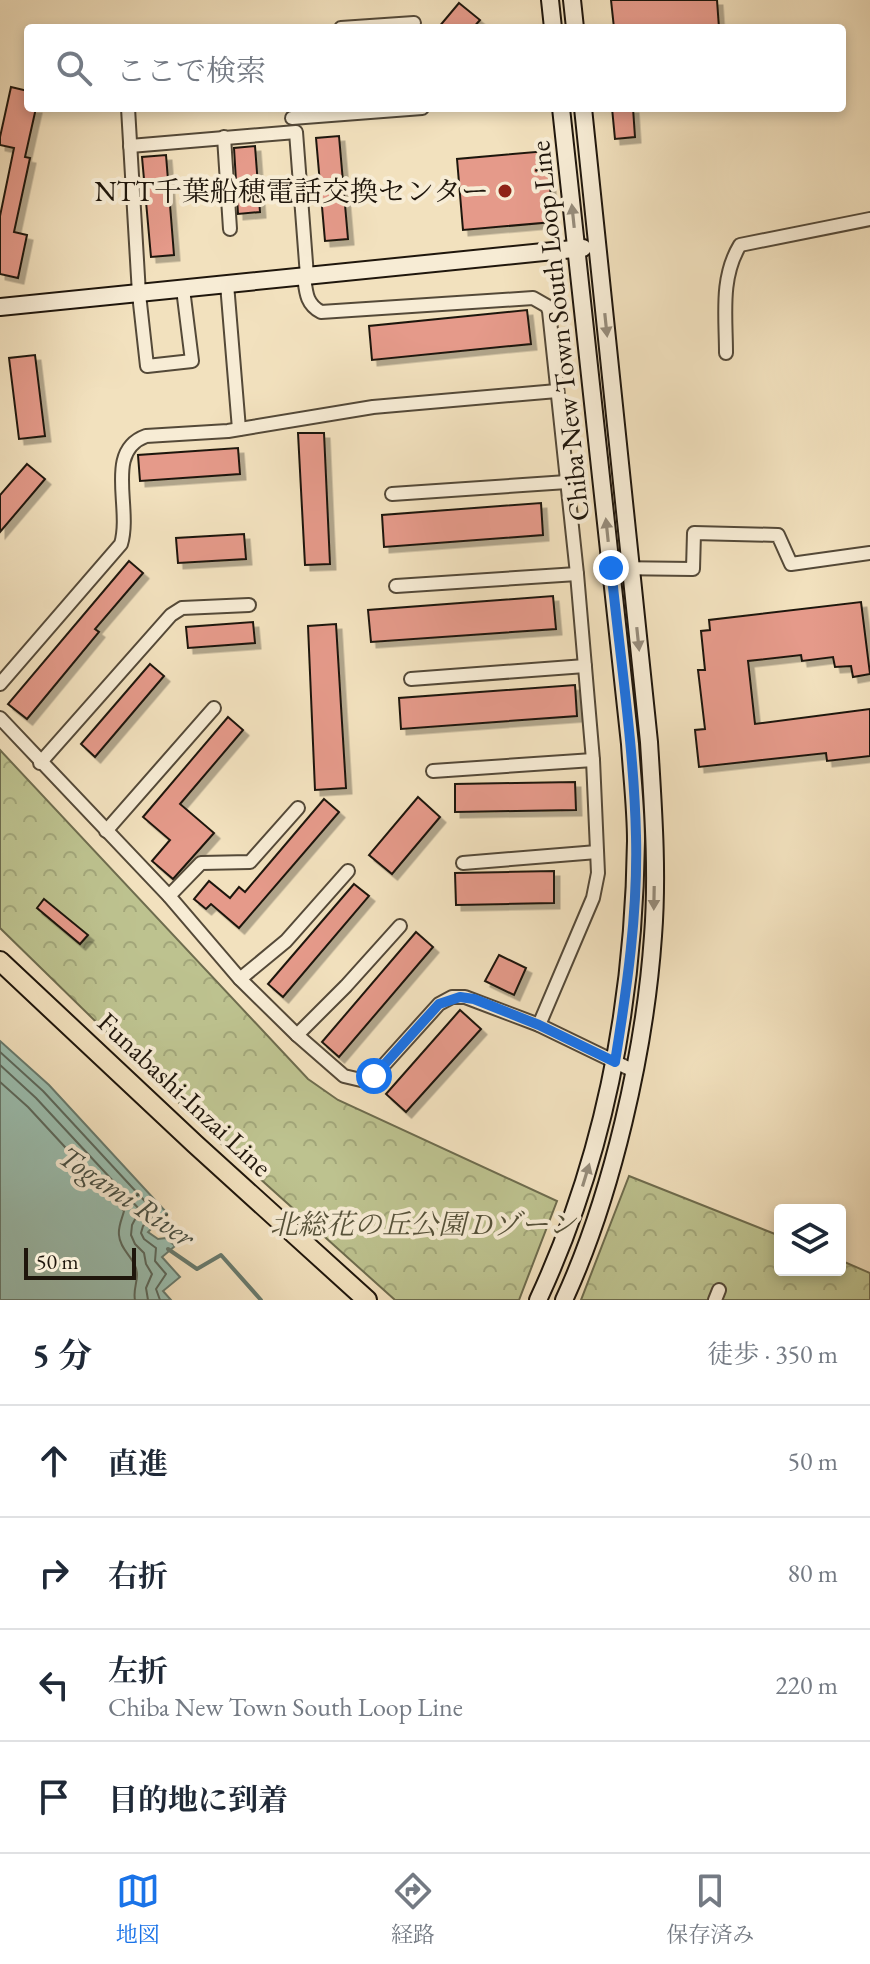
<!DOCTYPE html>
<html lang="ja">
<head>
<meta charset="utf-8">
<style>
	:root { --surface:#fff; --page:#f6f6f7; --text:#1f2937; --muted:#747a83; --line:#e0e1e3; --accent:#1a73e8 }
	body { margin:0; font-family:"EB Garamond","Noto Serif JP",serif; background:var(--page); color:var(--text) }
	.controls { position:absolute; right:24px; bottom:24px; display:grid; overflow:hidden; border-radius:8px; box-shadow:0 4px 12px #0003 }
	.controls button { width:72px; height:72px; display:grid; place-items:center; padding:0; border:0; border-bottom:2px solid var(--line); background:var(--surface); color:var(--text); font:40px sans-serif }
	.scale { position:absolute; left:24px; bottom:20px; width:112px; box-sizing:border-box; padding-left:8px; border:4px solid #1f160c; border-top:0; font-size:22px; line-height:28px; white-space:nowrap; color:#1f160c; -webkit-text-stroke:6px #f7ecd5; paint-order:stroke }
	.stop { position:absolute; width:24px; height:24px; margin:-18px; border:6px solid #1a73e8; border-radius:50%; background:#fff }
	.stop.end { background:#1a73e8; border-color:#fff; box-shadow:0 2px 8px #0008 }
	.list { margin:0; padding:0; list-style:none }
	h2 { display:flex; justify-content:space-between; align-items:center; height:104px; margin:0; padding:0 32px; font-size:34px }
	h2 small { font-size:26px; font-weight:400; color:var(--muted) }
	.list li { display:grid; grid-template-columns:52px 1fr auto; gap:24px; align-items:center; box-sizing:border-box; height:112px; padding:0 32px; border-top:2px solid var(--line) }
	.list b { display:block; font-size:30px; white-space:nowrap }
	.list p { margin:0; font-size:26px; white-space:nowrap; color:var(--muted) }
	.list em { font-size:26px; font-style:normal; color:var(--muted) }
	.icon { flex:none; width:44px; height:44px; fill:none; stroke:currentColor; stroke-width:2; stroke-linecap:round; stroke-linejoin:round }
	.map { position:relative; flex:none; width:870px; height:1300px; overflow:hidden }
	.search { position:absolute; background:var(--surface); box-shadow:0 4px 12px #0003; left:24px; right:24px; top:24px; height:88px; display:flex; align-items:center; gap:20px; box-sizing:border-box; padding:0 28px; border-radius:8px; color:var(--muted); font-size:30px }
	.sheet { height:552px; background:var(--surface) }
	nav { display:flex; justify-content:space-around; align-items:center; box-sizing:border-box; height:112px; border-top:2px solid var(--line); background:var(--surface); font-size:22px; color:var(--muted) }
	nav a { display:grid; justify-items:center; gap:4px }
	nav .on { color:var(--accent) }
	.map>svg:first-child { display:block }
</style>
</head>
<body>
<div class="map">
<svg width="870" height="1300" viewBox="0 0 870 1300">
	<defs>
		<pattern id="park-crowns" width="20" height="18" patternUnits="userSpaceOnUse" patternTransform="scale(2)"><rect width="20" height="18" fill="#bdc28f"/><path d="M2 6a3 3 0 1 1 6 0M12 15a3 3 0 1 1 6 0" fill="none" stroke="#a2a67a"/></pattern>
		<filter id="shadow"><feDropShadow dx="5.5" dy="5.5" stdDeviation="0" flood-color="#0004"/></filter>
	</defs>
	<rect width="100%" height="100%" fill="#f2e1be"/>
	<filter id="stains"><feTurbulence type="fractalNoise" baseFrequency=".0025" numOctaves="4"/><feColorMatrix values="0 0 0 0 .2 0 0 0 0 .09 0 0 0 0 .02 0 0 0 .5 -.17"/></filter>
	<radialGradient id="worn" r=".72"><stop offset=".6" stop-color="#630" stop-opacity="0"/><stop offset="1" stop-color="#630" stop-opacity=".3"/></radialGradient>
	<g fill="url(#park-crowns)" stroke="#6e6c4e" stroke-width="2">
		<path d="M0 750 308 1079 338 1100 557 1201 519 1300H395L219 1142 0 928Z"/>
		<path d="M629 1176 780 1236V1270H840V1260L870 1273V1300H581Z"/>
	</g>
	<path fill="#9bbeaf" stroke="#697b6e" stroke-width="2" d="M0 1041 49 1085 167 1213 148 1232 158 1239 166 1238 175 1246 162 1257 180 1277 163 1291 171 1300H0Z"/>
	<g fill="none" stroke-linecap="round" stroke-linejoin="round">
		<g stroke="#5d6a5e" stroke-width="2">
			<path d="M0 1052 43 1091 154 1211V1215L143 1226 141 1233 144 1239 156 1248 155 1261 166 1274 156 1289 160 1300"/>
			<path d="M0 1065 36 1098 140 1210 132 1225 131 1235 135 1244 144 1253 146 1264 152 1274 146 1288 148 1300"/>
			<path d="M0 1082 28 1107 124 1211C122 1219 118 1226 119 1235 120 1251 137 1259 137 1275 137 1284 133 1290 135 1300"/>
		</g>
		<path stroke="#697b6e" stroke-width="4" d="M168 1249 197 1269 221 1255 261 1300"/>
	</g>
	<g fill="#e59a8a" stroke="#1f160c" stroke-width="2" filter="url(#shadow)">
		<path d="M611 0H717L719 28H614Z"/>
		<path d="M459 3 480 20 473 28H438Z"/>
		<path d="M11 87 28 91V108H36L25 157 30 158 14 232 27 235 18 278 0 274V216L14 148 0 145V137Z"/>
		<path d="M612 108H633L635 137 615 139Z"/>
		<path d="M339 136 348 239 325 241 316 138Z"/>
		<path d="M255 146 260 212 238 214 234 148Z"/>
		<path d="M547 151 553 222 463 230 457 159Z"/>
		<path d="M166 155 174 255 151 257 142 157Z"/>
		<path d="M527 310 531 344 372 360 369 326Z"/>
		<path d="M35 355 45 436 19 439 9 358Z"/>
		<path d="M298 433H324L330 564 305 565Z"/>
		<path d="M238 448 240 474 140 481 138 455Z"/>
		<path d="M27 464 45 479 0 532V495Z"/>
		<path d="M541 503 543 535 384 547 382 515Z"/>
		<path d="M244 534 246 559 178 563 176 538Z"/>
		<path d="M129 561 143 573 95 629 99 632 27 719 8 704Z"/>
		<path d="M553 596 556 629 371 642 368 610Z"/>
		<path d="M861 602 870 674 853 677 851 666 835 667 833 657 802 661 801 655 748 661 755 724 870 709V756L827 761 826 753 699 767 695 730 705 729 698 670H705L701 631 710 630 709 620Z"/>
		<path d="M253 622 255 643 188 648 186 627Z"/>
		<path d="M336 624 346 788 315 790 308 626Z"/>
		<path d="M150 664 164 676 95 757 81 744Z"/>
		<path d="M575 685 577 716 401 729 399 698Z"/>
		<path d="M228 717 243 730 180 804 214 833 173 879 152 861 170 840 143 817Z"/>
		<path d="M575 782 576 810 455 812V784Z"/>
		<path d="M418 797 440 817 392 874 369 855Z"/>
		<path d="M324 799 339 812 239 928 211 904 206 909 194 899 209 881 230 898 239 887 245 892Z"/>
		<path d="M554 871V903L456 905 455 873Z"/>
		<path d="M354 884 369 896 283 997 268 984Z"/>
		<path d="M44 899 88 935 80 944 37 908Z"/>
		<path d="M416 932 433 947 339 1057 322 1042Z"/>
		<path d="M499 955 526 968 514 995 485 981Z"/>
		<path d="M460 1010 481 1029 406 1112 386 1094Z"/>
	</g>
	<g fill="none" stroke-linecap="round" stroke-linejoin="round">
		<g stroke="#544938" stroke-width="16">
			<g id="street">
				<path d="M341 28 414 23"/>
				<path d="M128 108 139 294 147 366 192 361 183 289"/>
				<path d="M292 118 422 108"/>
				<path d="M224 137 230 229"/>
				<path d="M130 146 296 132 307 276"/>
				<path d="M304 276C306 292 306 304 321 312L533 298 547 306 549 311 577 574 593 760 598 873 593 898 539 1025"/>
				<path d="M227 284 239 429"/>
				<path d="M726 353C726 316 720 278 740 245L870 219"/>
				<path d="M392 494 567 482"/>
				<path d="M611 568 693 569 694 533 778 535 791 564 870 553"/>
				<path d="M396 586 577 574"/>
				<path d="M411 679 585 666"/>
				<path d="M0 684 121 544C132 507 104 451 146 436L228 431 373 407 557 391"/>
				<path d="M0 718 169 896 240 979 297 1035 344 1076 361 1080 374 1076 439 1004 452 997H465L539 1025 634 1071"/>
				<path d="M40 763 171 615 182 608 249 605"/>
				<path d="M433 771 593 760"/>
				<path d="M106 831 214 708"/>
				<path d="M463 863 597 852"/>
				<path d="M169 896 201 863 250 862 298 808"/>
				<path d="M240 979 286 941 348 871"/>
				<path d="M297 1035 346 986 400 926"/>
				<path d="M715 1300 719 1290"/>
			</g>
		</g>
		<g stroke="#1f160c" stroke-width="20">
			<g id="secondary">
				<path d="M550 0 553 28"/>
				<path d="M572 0 575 28"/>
				<path d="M0 307 583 248"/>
				<path d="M538 1300C605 1156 634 999 636 841 636 809 632 776 630 744L561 108"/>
				<path d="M564 1300C612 1196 645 1051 653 936 658 872 653 807 649 742L583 108"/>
			</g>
		</g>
		<g stroke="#1f160c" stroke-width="22">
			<path id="primary" d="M0 961 195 1144 367 1300"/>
		</g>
		<use href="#street" stroke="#f7ecd5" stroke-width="12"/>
		<use href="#secondary" stroke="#f7ecd5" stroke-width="16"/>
		<use href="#primary" stroke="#f2e1be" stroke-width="18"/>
	</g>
	<defs><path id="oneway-solid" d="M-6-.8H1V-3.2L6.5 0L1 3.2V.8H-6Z" transform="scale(2)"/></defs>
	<g fill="#968c7b">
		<use href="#oneway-solid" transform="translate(573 216) rotate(-96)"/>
		<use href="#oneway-solid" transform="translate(606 325) rotate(84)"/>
		<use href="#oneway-solid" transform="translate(607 530) rotate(-96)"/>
		<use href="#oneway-solid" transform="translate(638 639) rotate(84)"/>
		<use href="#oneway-solid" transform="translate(654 898) rotate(91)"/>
		<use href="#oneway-solid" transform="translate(586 1175) rotate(-73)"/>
	</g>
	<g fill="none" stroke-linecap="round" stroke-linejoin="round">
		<path stroke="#1a73e8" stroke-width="10" d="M374 1076 439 1004 460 997 474 999 539 1025 615 1062C627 988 638 912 636 836 634 747 620 657 611 568"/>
	</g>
	<circle fill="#8f2418" stroke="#f7ecd5" stroke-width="3" cx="505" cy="191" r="8"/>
	<g text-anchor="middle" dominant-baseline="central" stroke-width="8" stroke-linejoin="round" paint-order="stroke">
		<g font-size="28" fill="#1f160c" stroke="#f7ecd5" text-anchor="end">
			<text x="489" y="191">NTT千葉船穂電話交換センター</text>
		</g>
		<g font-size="28" fill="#1f160c" stroke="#f7ecd5">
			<text transform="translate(559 331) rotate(-96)">Chiba New Town South Loop Line</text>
			<text transform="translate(185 1094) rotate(43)">Funabashi-Inzai Line</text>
		</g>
		<g font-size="28" font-style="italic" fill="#56523a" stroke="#f7ecd5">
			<text x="423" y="1224">北総花の丘公園 Dゾーン</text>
		</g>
		<g font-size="30" font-style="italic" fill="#4a5145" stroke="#f7ecd5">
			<text transform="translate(127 1196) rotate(34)">Togami River</text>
		</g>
	</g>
	<rect width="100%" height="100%" filter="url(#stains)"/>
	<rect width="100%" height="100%" fill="url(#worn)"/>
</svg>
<div class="controls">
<button><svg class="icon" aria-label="layers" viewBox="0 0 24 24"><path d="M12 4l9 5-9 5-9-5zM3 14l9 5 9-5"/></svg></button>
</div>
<div class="scale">50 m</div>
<div class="stop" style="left:374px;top:1076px"></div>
<div class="stop end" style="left:611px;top:568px"></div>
<div class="search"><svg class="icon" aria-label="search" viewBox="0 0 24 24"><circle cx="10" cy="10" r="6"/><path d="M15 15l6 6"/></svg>ここで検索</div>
</div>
<section class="sheet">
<h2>5 分<small>徒歩 · 350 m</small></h2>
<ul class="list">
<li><svg class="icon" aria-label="ahead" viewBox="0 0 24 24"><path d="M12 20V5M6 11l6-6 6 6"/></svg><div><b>直進</b></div><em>50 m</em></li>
<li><svg class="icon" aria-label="right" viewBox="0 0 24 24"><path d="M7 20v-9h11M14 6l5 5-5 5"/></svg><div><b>右折</b></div><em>80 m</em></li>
<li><svg class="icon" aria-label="left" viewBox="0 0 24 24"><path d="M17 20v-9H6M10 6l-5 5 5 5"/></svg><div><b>左折</b><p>Chiba New Town South Loop Line</p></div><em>220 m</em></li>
<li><svg class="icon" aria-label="arrive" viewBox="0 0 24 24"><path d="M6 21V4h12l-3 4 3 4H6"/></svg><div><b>目的地に到着</b></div></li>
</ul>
</section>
<nav>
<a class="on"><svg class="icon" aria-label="map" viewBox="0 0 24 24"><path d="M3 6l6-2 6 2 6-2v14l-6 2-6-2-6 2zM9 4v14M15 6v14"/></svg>地図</a>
<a><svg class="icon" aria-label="directions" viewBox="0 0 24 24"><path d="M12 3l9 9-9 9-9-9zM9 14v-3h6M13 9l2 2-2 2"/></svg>経路</a>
<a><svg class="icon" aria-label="saved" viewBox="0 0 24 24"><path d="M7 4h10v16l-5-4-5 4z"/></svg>保存済み</a>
</nav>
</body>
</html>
